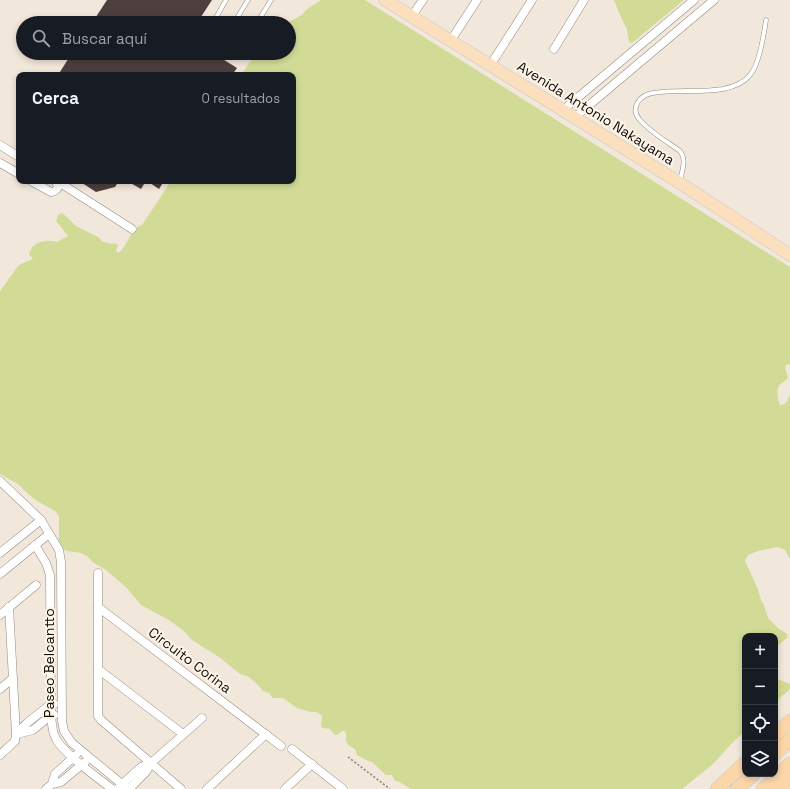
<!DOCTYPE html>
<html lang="es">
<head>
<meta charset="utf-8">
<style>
	:root { --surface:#171b24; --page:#20242c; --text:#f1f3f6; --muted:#9ea1a6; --line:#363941 }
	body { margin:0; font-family:"Space Grotesk",sans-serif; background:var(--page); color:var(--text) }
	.controls { position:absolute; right:12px; bottom:12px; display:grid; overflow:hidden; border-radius:8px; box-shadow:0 2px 6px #0003 }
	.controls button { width:36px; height:36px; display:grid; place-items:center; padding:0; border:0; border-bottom:1px solid var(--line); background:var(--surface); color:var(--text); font:20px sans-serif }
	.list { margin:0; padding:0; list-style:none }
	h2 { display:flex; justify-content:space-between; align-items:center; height:52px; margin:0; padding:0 16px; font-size:17px }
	h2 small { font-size:13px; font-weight:400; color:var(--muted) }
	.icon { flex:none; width:22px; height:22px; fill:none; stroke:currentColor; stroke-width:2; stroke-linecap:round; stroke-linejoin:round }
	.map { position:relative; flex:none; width:790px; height:789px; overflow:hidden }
	.search { position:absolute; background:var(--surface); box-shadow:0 2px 6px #0003; left:16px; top:16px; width:280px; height:44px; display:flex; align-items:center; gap:10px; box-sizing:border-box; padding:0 14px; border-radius:22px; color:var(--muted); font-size:15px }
	.panel { position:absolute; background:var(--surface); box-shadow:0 2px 6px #0003; left:16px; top:72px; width:280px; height:112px; border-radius:8px }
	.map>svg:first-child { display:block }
</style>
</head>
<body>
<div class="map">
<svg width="790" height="789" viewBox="0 0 790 789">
	<rect width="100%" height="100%" fill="#f1e7db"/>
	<g fill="#d2db95">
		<path d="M321 0H365L790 267V364L786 365 785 368 788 377C786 381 782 382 779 386 776 390 778 400 780 405 787 405 788 399 790 394V559L785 550 778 547 758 551 748 555 745 561 757 587 761 600 764 605 768 618 779 629 787 634 788 637 775 648V636H745V729L742 734 732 743 713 764 682 789H411L398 781H395L392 775H386L372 762 366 760 357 755 355 749 349 746 346 741V734L345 731H342L337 735 334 734 330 729 323 728 321 726 322 716 317 712H310L297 708 283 698H273L269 693 263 691 259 686 249 677 240 674 219 657 192 640 185 632 169 620 141 605 126 587 106 570 94 563 87 556 81 553 67 551 61 548 59 542V516L55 511 37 501 27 493 18 484 0 474V291L19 265 33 259 29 254C33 241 46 239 57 242L68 236 56 221 58 215 62 213 67 217 76 226 98 237 103 242 112 244 115 243 118 245 116 251 118 253C128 247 130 228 142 225L171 181H293V75H241L249 63 259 53H289V23H287L302 15 306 10Z"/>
		<path d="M614 0H684L632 43 629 42 627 29 621 17Z"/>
		<path d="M775 678 790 684V689L775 702Z"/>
	</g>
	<g fill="#4c3f3e">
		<path d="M107 0H212L197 23H92Z"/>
		<path d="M72 53H213L237 68 232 75H58Z"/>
		<path d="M79 181H119L115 187 96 192Z"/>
		<path d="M127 181H146L141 189Z"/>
		<path d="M147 181H164L159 189Z"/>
	</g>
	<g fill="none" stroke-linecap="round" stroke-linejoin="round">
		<g stroke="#938a7f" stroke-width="5">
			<g id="service">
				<path d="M213 23 226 0"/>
				<path d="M234 23 248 0"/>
				<path d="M257 23 271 0"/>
				<path d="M680 181C682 170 687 160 680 151 666 141 650 132 639 119 630 107 640 95 653 93 676 89 700 93 723 89 733 87 744 83 750 75 759 65 764 34 766 20"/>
			</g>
		</g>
		<g stroke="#938a7f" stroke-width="9">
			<g id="minor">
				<path d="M416 10 423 0"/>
				<path d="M455 34 477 0"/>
				<path d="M554 49 584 0"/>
				<path d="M495 58 532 0"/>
				<path d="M563 110 694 0"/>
				<path d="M575 117 714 0"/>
				<path d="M0 145 19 157"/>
				<path d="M0 163 19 174"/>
				<path d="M31 181 51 192C54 192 57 190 58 187L56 181"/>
				<path d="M57 181 132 229"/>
				<path d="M0 481 41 520 59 550 61 562 62 721 64 731 72 743 128 789"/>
				<path d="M35 545 46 563 50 575 51 715C52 724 52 732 56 739 64 754 98 778 112 789"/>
				<path d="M0 553 41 520"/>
				<path d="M98 573V716L101 720 181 789"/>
				<path d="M0 574 49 534"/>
				<path d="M98 607 281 746"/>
				<path d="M0 615 36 585"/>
				<path d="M98 669 183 734"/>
				<path d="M0 689 13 678"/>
				<path d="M16 734 27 723 51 704H54"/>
				<path d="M17 734 33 730 51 715H54"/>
				<path d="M292 749 343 789"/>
				<path d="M0 755 15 741 16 734 9 607"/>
				<path d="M52 784 55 774 76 755"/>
				<path d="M119 787 141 767 151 763 202 718"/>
				<path d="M46 789 52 784 61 782 85 762"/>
				<path d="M129 789 146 772 151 763"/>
				<path d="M207 789 266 734"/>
				<path d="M285 789 312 764"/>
			</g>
		</g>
		<g stroke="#cac9c9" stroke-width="13">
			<path id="primary" d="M385 0 680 183 790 255"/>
		</g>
		<g stroke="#cac9c9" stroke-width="14">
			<g id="trunk">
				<path d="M775 735 790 721"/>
				<path d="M775 754 790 740"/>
				<path d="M717 789 745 763"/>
				<path d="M737 789 754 774"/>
				<path d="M763 789 790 764"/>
				<path d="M779 789 790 778"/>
			</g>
		</g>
		<path stroke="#88827a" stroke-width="1.5" stroke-dasharray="2 2" stroke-linecap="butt" d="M348 757 390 789"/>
		<use href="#service" stroke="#fff" stroke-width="4"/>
		<use href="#minor" stroke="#fff" stroke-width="8"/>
		<use href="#primary" stroke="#fce0be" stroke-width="12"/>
		<use href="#trunk" stroke="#fbd6a8" stroke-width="13"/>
	</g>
	<g text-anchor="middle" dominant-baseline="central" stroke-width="4" stroke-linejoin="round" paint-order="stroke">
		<g font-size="14" fill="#0e0b08" stroke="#fef4e8">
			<text transform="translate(596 113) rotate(32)">Avenida Antonio Nakayama</text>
			<text transform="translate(190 660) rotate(37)">Circuito Corina</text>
			<text transform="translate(49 663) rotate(-90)">Paseo Belcantto</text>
		</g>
	</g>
</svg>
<div class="controls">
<button>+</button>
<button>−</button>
<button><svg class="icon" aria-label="locate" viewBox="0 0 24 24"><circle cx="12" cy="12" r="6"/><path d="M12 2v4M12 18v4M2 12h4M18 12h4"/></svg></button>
<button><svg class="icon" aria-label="layers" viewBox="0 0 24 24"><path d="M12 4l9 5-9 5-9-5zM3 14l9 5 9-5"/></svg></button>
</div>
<div class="search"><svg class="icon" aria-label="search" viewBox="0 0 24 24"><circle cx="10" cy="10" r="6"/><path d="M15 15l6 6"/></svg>Buscar aquí</div>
<section class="panel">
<h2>Cerca<small>0 resultados</small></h2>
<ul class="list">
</ul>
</section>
</div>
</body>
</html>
